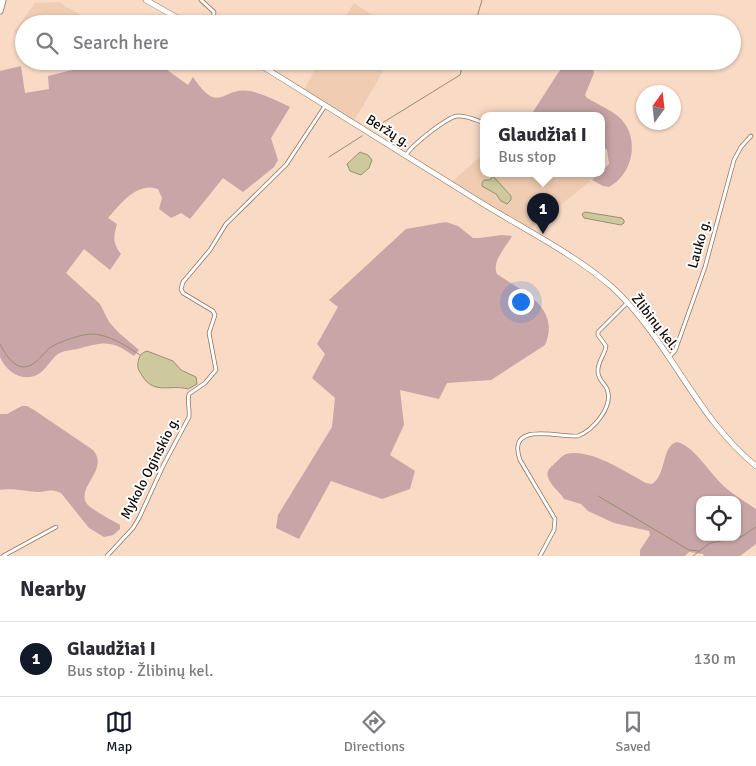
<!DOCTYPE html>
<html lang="en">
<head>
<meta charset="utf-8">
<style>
	:root { --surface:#fff; --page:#f2f2f3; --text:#2b2b33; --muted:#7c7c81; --line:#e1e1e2; --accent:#111827 }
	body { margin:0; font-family:Signika,sans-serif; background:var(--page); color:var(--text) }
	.controls { position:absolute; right:15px; bottom:15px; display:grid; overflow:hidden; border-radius:10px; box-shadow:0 1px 4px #0004 }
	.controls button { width:45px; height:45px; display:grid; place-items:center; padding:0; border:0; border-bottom:1px solid var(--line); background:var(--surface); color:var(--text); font:25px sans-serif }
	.compass { position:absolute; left:636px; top:85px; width:45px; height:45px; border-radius:50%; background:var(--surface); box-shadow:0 1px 4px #0004; rotate:15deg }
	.you { position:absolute; left:520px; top:301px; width:18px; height:18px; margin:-12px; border:4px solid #fff; border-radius:50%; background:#1a73e8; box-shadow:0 0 0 8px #1a73e833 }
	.badge { display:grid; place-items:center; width:32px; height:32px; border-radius:50%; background:var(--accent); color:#fff; font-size:16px; font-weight:700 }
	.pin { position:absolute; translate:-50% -41px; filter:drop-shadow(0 1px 2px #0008) }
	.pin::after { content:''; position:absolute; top:26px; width:18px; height:15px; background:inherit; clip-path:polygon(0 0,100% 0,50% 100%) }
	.popup { position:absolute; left:480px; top:112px; width:125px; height:65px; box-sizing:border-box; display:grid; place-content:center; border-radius:10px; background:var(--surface); filter:drop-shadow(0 1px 4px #0005); font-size:16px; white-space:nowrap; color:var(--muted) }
	.popup b { font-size:19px; color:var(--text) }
	.popup::after { content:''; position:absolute; left:50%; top:100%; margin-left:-10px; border:10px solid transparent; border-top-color:var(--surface) }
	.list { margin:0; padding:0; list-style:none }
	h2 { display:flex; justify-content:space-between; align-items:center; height:65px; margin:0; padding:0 20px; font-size:21px }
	h2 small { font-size:16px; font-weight:400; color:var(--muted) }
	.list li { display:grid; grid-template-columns:32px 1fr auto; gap:15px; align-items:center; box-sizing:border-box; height:75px; padding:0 20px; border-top:1px solid var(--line) }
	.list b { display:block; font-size:19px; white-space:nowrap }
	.list p { margin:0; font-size:16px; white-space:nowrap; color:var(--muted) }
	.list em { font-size:16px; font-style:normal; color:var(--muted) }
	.icon { flex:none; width:28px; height:28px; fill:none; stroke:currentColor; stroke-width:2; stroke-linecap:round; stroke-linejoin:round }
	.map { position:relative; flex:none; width:756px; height:556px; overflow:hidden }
	.search { position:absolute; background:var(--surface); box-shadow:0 1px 4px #0004; left:15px; right:15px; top:15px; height:55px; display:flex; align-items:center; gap:12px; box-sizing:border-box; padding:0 18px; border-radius:28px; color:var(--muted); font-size:19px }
	.sheet { height:140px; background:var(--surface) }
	nav { display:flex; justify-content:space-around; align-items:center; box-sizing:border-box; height:70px; border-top:1px solid var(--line); background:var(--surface); font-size:14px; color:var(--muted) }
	nav a { display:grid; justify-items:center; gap:2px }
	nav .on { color:var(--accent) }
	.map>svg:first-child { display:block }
</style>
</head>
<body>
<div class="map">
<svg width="756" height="556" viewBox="0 0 756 556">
	<rect width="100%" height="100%" fill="#f8dac5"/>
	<g fill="#f0cdb2">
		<path d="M59 2 95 24H24V40L14 32 35 3Z"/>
		<path d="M354 3 386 24H341Z"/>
		<path d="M319 61H389L354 121 304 90Z"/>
		<path d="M484 153V173H600L531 229 452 182Z"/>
	</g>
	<g fill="#c8a5a7" fill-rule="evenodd">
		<path d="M93 61H155L188 85 193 77C220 117 221 86 250 91 264 94 277 101 290 107L271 138 278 160 274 167 243 192 223 178 190 219 181 213 171 218 159 209 162 198 158 189C154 188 149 187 146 188 130 190 118 207 108 218L117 224C113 237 113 244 121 254L110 270 84 249 66 273 100 304 109 322 119 333 139 350 134 356C111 339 103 342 77 349 71 350 63 351 58 354 51 359 47 368 40 373 24 384 6 372 0 357V71L21 66 25 93 49 89 48 76 84 67Z"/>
		<path d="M568 61H585L593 68 594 73 585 95 587 98C597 104 612 110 621 119 640 139 633 174 609 187L603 186 592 180 609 164 607 150 604 147 602 148V115H531L558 73Z"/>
		<path d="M446 222 458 226 473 238H479L502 235 512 236C507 246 491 261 497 274 523 292 561 307 545 345L491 380 447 383 439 399 400 390 404 425 390 455 415 471 410 489 382 499 331 481 299 539 276 528 278 515 332 427 335 398 312 378 325 354 317 344 338 307 329 300 406 229Z"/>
		<path d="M22 406H27L34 410 93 450C110 470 75 487 87 504 91 509 113 521 120 525V529L113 535 104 537 89 528 61 493C49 488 48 492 37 492 22 491 15 488 0 490V414H7Z"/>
		<path d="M677 442C695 446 712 477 726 488 735 496 746 502 756 509V544L740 556H704L703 554 689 552 685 556H640V550L650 535 649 531 614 523 588 511 581 504 564 499C560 492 550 485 548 477 546 471 550 468 554 464 558 461 561 456 566 454 591 448 625 472 646 483L652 484C667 475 661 446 677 442ZM700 500H737V537H700Z"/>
	</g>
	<g fill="#cdc89e" stroke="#969070">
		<path d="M360 152 368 155 372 160 369 168 361 175 350 171 347 164Z"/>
		<path d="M493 176 511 196V200L507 204 501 201 496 194 482 186V183L484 180H490Z"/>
		<path d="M585 212 622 218 624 220V223L621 225 584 218 582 214Z"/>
		<path d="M147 351 173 361 181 370 196 377 197 384 188 389C171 384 155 395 143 377 140 372 137 369 138 363 139 356 141 353 147 351Z"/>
	</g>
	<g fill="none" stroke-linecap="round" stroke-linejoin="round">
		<g stroke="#969070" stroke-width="1">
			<path d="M475 24 482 0"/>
			<path d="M379 125 460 75 464 61"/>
			<path d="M329 157 362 136"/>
			<path d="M0 344C5 354 16 373 31 365 39 361 44 352 51 347 59 342 82 334 91 334 109 334 126 346 140 355"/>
			<path d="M598 496 689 550 699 551"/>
			<path d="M693 556 710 543 741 537 756 527"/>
		</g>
		<g stroke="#8d735f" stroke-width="4.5">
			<g id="minor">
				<path d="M201 0 214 12 213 24"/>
				<path d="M406 155C412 145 446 118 457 116 466 115 476 120 484 123"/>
				<path d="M669 357 675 351 705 267 734 160 741 147 751 136"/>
				<path d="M3 556 56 527"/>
				<path d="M107 556 133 528 139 518 164 464 189 417C190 409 187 402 189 394L205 383 216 370 209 333 215 315 213 311 183 293 181 289 183 282 210 250 226 224 286 165 325 106"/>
				<path d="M540 556 554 530 555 519 520 460C506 420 560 438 578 436 593 430 614 407 607 389 604 383 598 379 598 372 597 362 605 355 606 346L598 335V332L627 303"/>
			</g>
		</g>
		<g stroke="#8d735f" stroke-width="6">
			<g id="secondary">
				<path d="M146 0 188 24"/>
				<path d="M254 61C331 109 408 157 485 205 526 230 577 256 612 287 669 339 695 417 756 466"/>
			</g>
		</g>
		<g stroke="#8d735f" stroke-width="7">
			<path id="primary" d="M0 11 3 0"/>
		</g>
		<use href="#minor" stroke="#fff" stroke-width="3"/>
		<use href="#secondary" stroke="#fff" stroke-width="5"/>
		<use href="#primary" stroke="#fff" stroke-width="5.5"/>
	</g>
	<g text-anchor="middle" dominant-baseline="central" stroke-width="4" stroke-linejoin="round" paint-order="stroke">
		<g font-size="14" fill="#160c06" stroke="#fff">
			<text transform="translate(388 131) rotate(32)">Beržų g.</text>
			<text transform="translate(699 244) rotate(-74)">Lauko g.</text>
			<text transform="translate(655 322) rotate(52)">Žlibinų kel.</text>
			<text transform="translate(150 468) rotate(-63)">Mykolo Oginskio g.</text>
		</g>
	</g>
</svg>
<div class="controls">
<button><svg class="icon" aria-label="locate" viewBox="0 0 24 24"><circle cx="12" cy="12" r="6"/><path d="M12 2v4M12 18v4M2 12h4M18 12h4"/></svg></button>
</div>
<svg class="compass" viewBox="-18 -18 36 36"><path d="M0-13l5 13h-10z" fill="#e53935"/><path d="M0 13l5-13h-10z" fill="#7c7c81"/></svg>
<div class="you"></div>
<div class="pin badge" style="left:543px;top:234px">1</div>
<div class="popup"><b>Glaudžiai I</b>Bus stop</div>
<div class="search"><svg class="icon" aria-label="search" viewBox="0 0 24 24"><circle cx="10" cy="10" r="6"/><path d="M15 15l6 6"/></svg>Search here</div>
</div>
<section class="sheet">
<h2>Nearby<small></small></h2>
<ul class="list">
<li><span class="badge">1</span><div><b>Glaudžiai I</b><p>Bus stop · Žlibinų kel.</p></div><em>130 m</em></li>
</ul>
</section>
<nav>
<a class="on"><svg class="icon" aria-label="map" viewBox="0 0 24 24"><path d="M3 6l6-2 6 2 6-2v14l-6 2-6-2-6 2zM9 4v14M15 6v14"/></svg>Map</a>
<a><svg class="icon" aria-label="directions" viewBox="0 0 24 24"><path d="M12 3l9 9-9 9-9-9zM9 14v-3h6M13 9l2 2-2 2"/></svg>Directions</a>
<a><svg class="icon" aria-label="saved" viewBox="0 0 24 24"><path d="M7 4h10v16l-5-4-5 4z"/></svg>Saved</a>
</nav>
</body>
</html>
